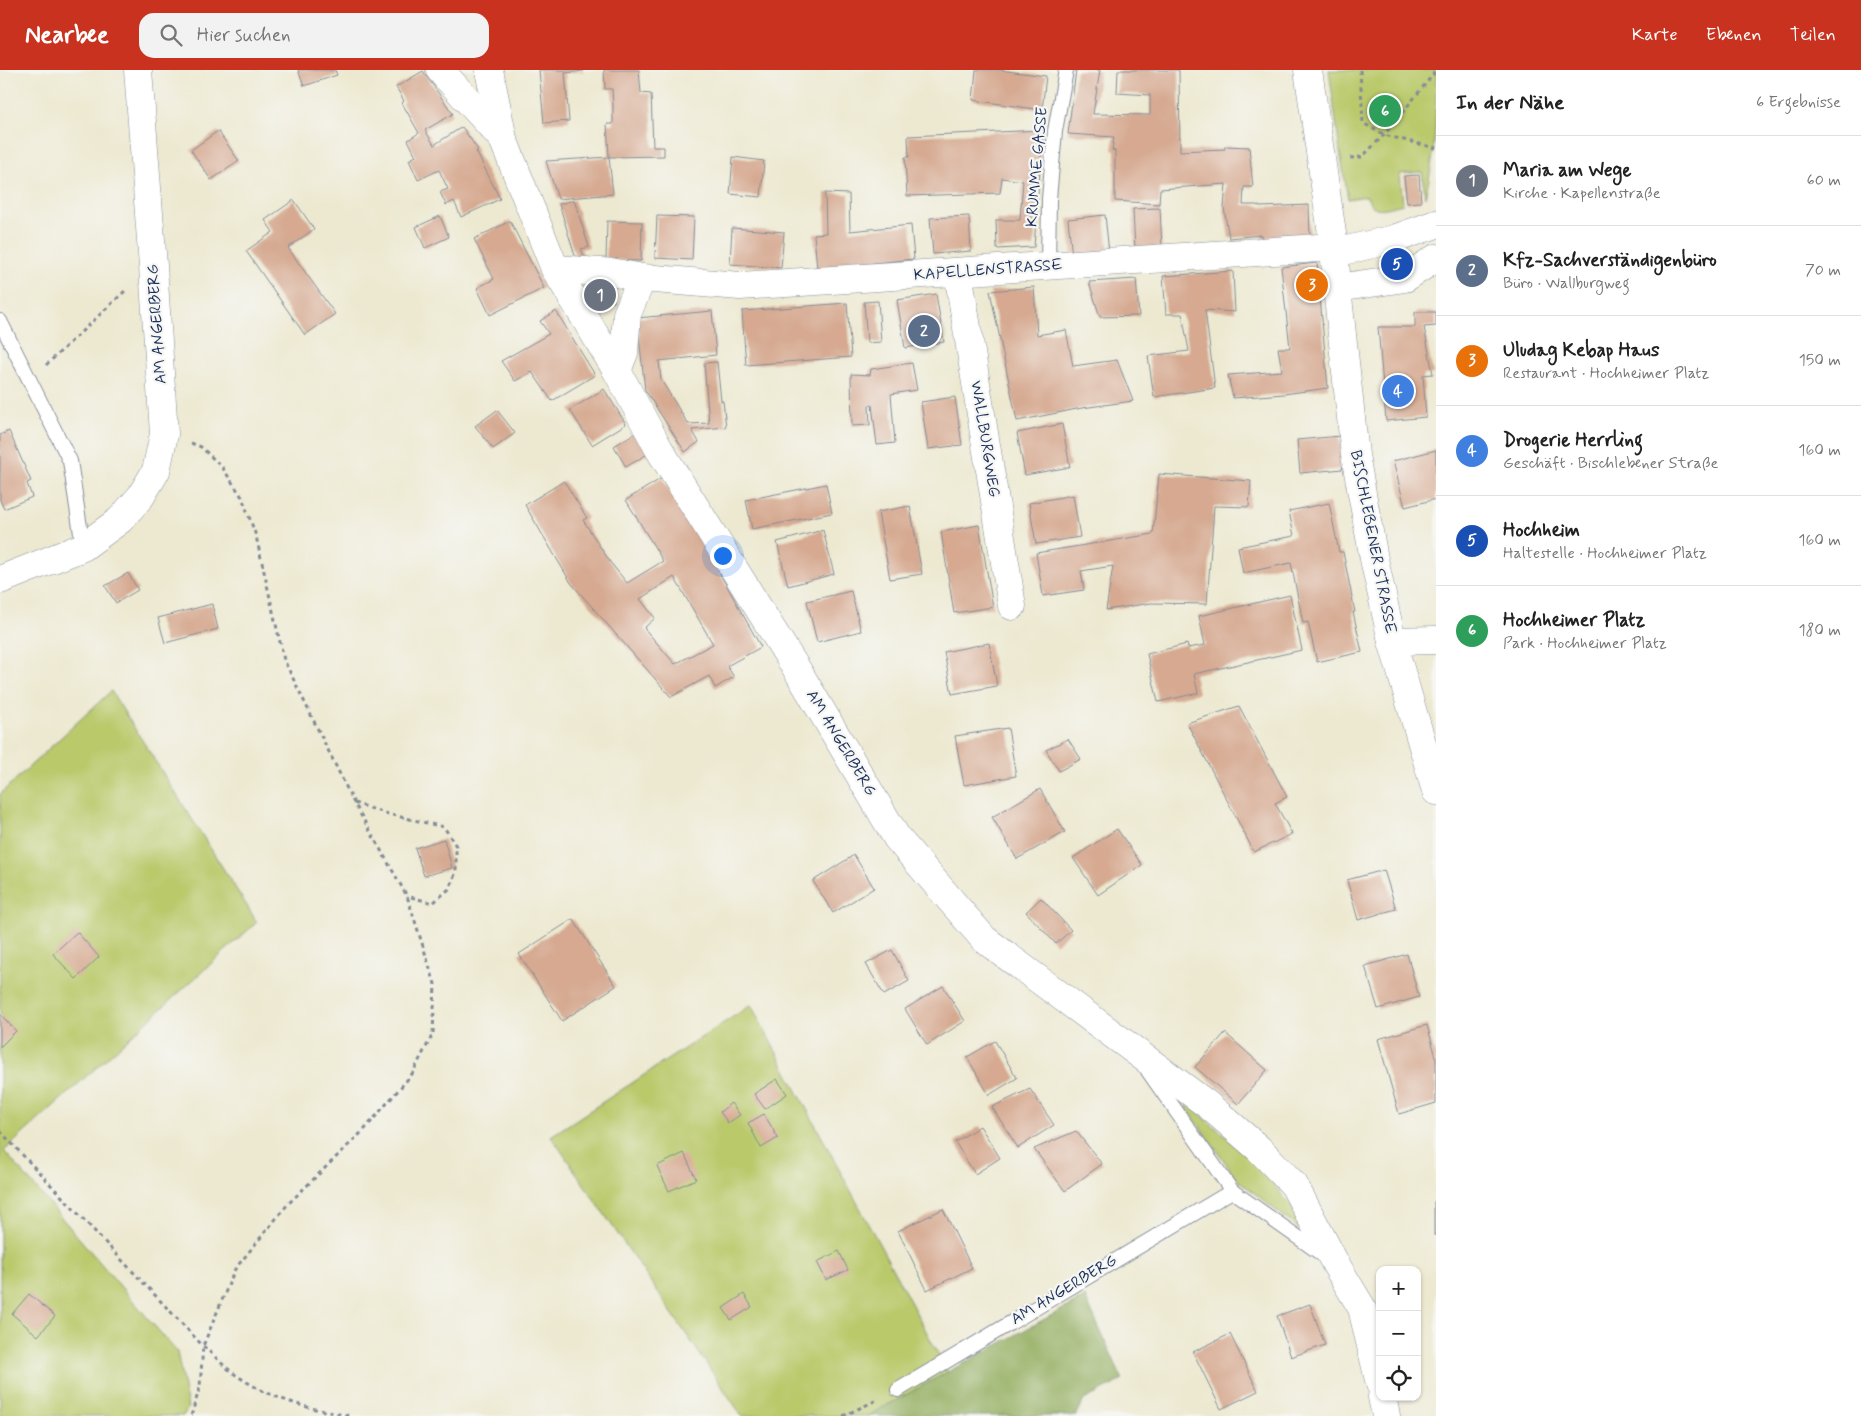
<!DOCTYPE html>
<html lang="de">
<head>
<meta charset="utf-8">
<style>
	:root { --surface:#fff; --page:#f2f2f2; --text:#222; --muted:#767676; --line:#e0e0e0; --accent:#c8321e }
	body { margin:0; font-family:Mynerve,sans-serif; background:var(--page); color:var(--text) }
	.controls { position:absolute; right:15px; bottom:15px; display:grid; overflow:hidden; border-radius:10px; box-shadow:0 1px 4px #0004 }
	.controls button { width:45px; height:45px; display:grid; place-items:center; padding:0; border:0; border-bottom:1px solid var(--line); background:var(--surface); color:var(--text); font:25px sans-serif }
	.you { position:absolute; left:722px; top:485px; width:18px; height:18px; margin:-12px; border:4px solid #fff; border-radius:50%; background:#1a73e8; box-shadow:0 0 0 8px #1a73e833 }
	.badge { display:grid; place-items:center; width:32px; height:32px; border-radius:50%; background:var(--accent); color:#fff; font-size:16px; font-weight:700 }
	.pin { position:absolute; translate:-50% -50%; border:2px solid #fff; box-shadow:0 1px 5px #0006 }
	.list { margin:0; padding:0; list-style:none }
	h2 { display:flex; justify-content:space-between; align-items:center; height:65px; margin:0; padding:0 20px; font-size:21px }
	h2 small { font-size:16px; font-weight:400; color:var(--muted) }
	.list li { display:grid; grid-template-columns:32px 1fr auto; gap:15px; align-items:center; box-sizing:border-box; height:90px; padding:0 20px; border-top:1px solid var(--line) }
	.list b { display:block; font-size:19px; white-space:nowrap }
	.list p { margin:0; font-size:16px; white-space:nowrap; color:var(--muted) }
	.list em { font-size:16px; font-style:normal; color:var(--muted) }
	.icon { flex:none; width:28px; height:28px; fill:none; stroke:currentColor; stroke-width:2; stroke-linecap:round; stroke-linejoin:round }
	.map { position:relative; flex:none; width:1436px; height:1346px; overflow:hidden }
	header { display:flex; align-items:center; gap:30px; box-sizing:border-box; height:70px; padding:0 25px; background:var(--accent); color:#fff }
	header strong { font-size:24px }
	nav { display:flex; gap:28px; margin-inline-start:auto; font-size:18px }
	.search { width:350px; height:45px; background:var(--page); display:flex; align-items:center; gap:12px; box-sizing:border-box; padding:0 18px; border-radius:15px; color:var(--muted); font-size:19px }
	main { display:flex }
	aside { flex:1; background:var(--surface) }
	.map>svg:first-child { display:block }
</style>
</head>
<body>
<header>
<strong>Nearbee</strong>
<div class="search"><svg class="icon" aria-label="search" viewBox="0 0 24 24"><circle cx="10" cy="10" r="6"/><path d="M15 15l6 6"/></svg>Hier suchen</div>
<nav><a>Karte</a><a>Ebenen</a><a>Teilen</a></nav>
</header>
<main>
<div class="map">
<svg width="1436" height="1346" viewBox="0 0 1436 1346">
	<rect width="100%" height="100%" fill="#f6f6f2"/>
	<filter id="ink" filterUnits="userSpaceOnUse"><feTurbulence type="fractalNoise" baseFrequency=".02" numOctaves="2"/><feDisplacementMap in="SourceGraphic" scale="10" xChannelSelector="R" yChannelSelector="G"/><feConvolveMatrix kernelMatrix="1 2 1 2 8 2 1 2 1" color-interpolation-filters="sRGB"/></filter>
	<filter id="wash" filterUnits="userSpaceOnUse"><feTurbulence type="fractalNoise" baseFrequency=".0096" numOctaves="4" result="noise"/><feDisplacementMap in="SourceGraphic" scale="20" xChannelSelector="R" yChannelSelector="G"/><feGaussianBlur stdDeviation="1.12" result="paint"/><feColorMatrix in="noise" values="0 0 0 0 0 0 0 0 0 0 0 0 0 0 0 0 0 1.4 0 .05"/><feComposite in="paint" operator="in"/></filter>
	<g filter="url(#wash)">
		<rect width="100%" height="100%" fill="#ede9d1"/>
		<g fill="#bac96b" stroke="#6a7c64">
			<path d="M1329 0H1436C1436 43 1436 86 1425 127L1422 102 1400 104 1403 134C1388 137 1372 146 1367 126L1348 129 1340 82Z"/>
			<path d="M111 621 257 852 4 1081 177 1282 188 1338 183 1346H0V724Z"/>
			<path d="M751 935 948 1302 867 1346H742L551 1066Z"/>
			<path d="M1185 1036 1193 1038 1249 1087 1296 1141 1303 1162 1238 1110Z"/>
		</g>
		<path fill="#93ad5f" stroke="#576e5e" d="M1085 1227 1123 1310 1084 1330 1076 1346H867Z"/>
		<g id="blocks">
			<g fill="#d6a990" fill-rule="evenodd">
				<path d="M298 0H335L337 5 304 16Z"/>
				<path d="M539 0H584V1L565 3 569 51 544 53Z"/>
				<path d="M604 0H639L641 23 651 24 653 77H664V86L609 87 607 54H613V35L612 19H605Z"/>
				<path d="M976 0H999L1046 6 1042 40 973 30Z"/>
				<path d="M1076 0H1100L1093 44 1150 45V25L1117 23 1118 0H1179L1180 81 1225 79V76L1249 77 1253 117H1244L1243 135H1256L1261 137 1309 135 1310 166 1262 168 1261 165 1229 168 1224 138 1226 114 1160 119 1159 134 1115 131V81L1112 80 1114 67 1068 64Z"/>
				<path d="M423 1 453 44 425 60 434 75 462 57 478 80 476 81 500 129 461 147 454 131 446 135 440 122 448 119 439 100 418 110 409 90 416 86 408 70 419 63 402 33 404 31 396 17Z"/>
				<path d="M1043 60 1034 177 997 179 996 150H1020L1023 111 1002 108 1000 123 907 126 905 87H909L908 66Z"/>
				<path d="M218 61 239 91 211 110 191 80Z"/>
				<path d="M609 87 613 124 558 129 546 91Z"/>
				<path d="M733 87 764 91 761 127 730 124Z"/>
				<path d="M1419 105 1421 132 1407 133 1404 106Z"/>
				<path d="M825 123 849 124 850 161 911 155 914 189 817 199 814 164 826 163Z"/>
				<path d="M294 130 314 159 288 178 335 244 305 265 246 181 273 162 265 150Z"/>
				<path d="M574 130 589 177 581 179 584 186 576 189 559 134Z"/>
				<path d="M1160 138 1162 178 1135 179 1133 139Z"/>
				<path d="M1105 145 1109 183 1072 186 1068 149Z"/>
				<path d="M440 146 449 167 425 178 416 157Z"/>
				<path d="M657 146 694 147 692 190 655 188Z"/>
				<path d="M969 146 971 181 933 184 930 148Z"/>
				<path d="M510 151 544 218 490 245 477 218 494 209 474 169Z"/>
				<path d="M607 151 642 152 641 191 606 190Z"/>
				<path d="M732 158 784 162 781 198 730 194Z"/>
				<path d="M1410 184 1412 192 1389 200 1386 192Z"/>
				<path d="M1317 193 1328 318 1284 324 1233 328 1228 305 1282 301 1278 278H1290L1281 197Z"/>
				<path d="M1233 201 1235 242 1205 240 1215 318 1154 327 1148 286 1189 281 1182 244H1166L1163 206Z"/>
				<path d="M1136 209 1139 246 1100 247 1089 212Z"/>
				<path d="M612 214 614 232 594 233 588 228 587 221 593 215Z"/>
				<path d="M1034 217 1037 265 1066 260 1073 296 1117 290 1133 331 1082 338 1017 351 990 221Z"/>
				<path d="M936 224 944 272 905 278 897 230Z"/>
				<path d="M878 231 881 272 867 273 864 232Z"/>
				<path d="M847 233 851 287 746 295 742 241Z"/>
				<path d="M556 241 595 305 552 331 532 302 515 311 501 291 549 264 540 251Z"/>
				<path d="M712 241 716 285 659 291 661 310 688 354 709 353 704 293 717 292 721 331H723L726 357 692 360 699 372 685 382 645 320 637 248Z"/>
				<path d="M1415 242H1436V256L1424 257 1433 304 1423 305 1426 347 1386 351 1378 257H1415Z"/>
				<path d="M912 293 917 320 891 324 895 373 877 375 872 335H869L870 355 852 356 851 304 870 305 871 299Z"/>
				<path d="M604 319 626 354 592 375 570 340Z"/>
				<path d="M955 327 962 375 928 379 921 332Z"/>
				<path d="M497 340 515 363 493 379 475 356Z"/>
				<path d="M1062 354 1070 397 1025 405 1017 363Z"/>
				<path d="M9 361 31 411 27 413 32 427 4 439 0 430V365Z"/>
				<path d="M637 362 649 383 626 397 614 376Z"/>
				<path d="M1340 366 1343 399 1300 403 1297 370Z"/>
				<path d="M1436 380V429L1405 437 1393 391Z"/>
				<path d="M1159 404 1251 411 1249 437 1214 436 1207 534 1151 533 1106 540 1113 496 1081 501 1084 520 1043 526 1036 483 1153 464Z"/>
				<path d="M662 408 701 470 761 577 727 596 734 607 715 618 709 606 671 627 571 513 525 435 564 411 587 448 583 450 610 492 627 513 663 491 626 430ZM674 507 713 574 675 594 644 558 655 548 640 529Z"/>
				<path d="M826 414 832 443 752 459 746 430Z"/>
				<path d="M1073 425 1080 467 1036 474 1029 433Z"/>
				<path d="M1329 433 1339 482H1343L1355 542H1353L1362 582 1317 592 1308 552 1303 553 1291 493 1243 503 1238 477 1294 466 1289 441Z"/>
				<path d="M910 436 922 504 890 509 878 442Z"/>
				<path d="M979 455 993 537 954 543 941 462Z"/>
				<path d="M823 460 834 504 788 516 777 472Z"/>
				<path d="M128 503 138 520 116 533 105 516Z"/>
				<path d="M851 521 861 561 817 572 807 531Z"/>
				<path d="M1290 525 1302 580 1194 604 1198 623 1158 632 1147 584 1187 574 1188 578 1205 575 1199 546Z"/>
				<path d="M212 534 218 559 165 573 158 548Z"/>
				<path d="M989 573 997 616 952 624 944 582Z"/>
				<path d="M1239 636 1287 727 1275 733 1292 764 1254 782 1187 653Z"/>
				<path d="M1008 658 1016 706 964 715 955 666Z"/>
				<path d="M1068 669 1081 689 1059 701 1046 680Z"/>
				<path d="M1040 719 1065 762 1017 789 992 747Z"/>
				<path d="M1117 759 1142 795 1098 825 1073 788Z"/>
				<path d="M444 769 452 798 424 806 415 778Z"/>
				<path d="M854 785 874 818 833 843 813 811Z"/>
				<path d="M1384 800 1396 839 1358 850 1347 810Z"/>
				<path d="M1041 828 1071 860 1056 874 1026 842Z"/>
				<path d="M573 849 616 916 562 951 519 884Z"/>
				<path d="M77 862 99 887 76 909 53 884Z"/>
				<path d="M892 880 909 911 884 925 866 894Z"/>
				<path d="M1407 884 1419 927 1378 939 1365 896Z"/>
				<path d="M943 916 965 951 927 975 905 939Z"/>
				<path d="M0 944 16 961 0 977Z"/>
				<path d="M1427 955 1436 987V1033L1399 1044 1378 969Z"/>
				<path d="M1225 963 1267 1000 1238 1034 1195 997Z"/>
				<path d="M995 971 1017 1008 989 1025 967 987Z"/>
				<path d="M777 1009 787 1024 765 1039 754 1024Z"/>
				<path d="M1030 1019 1054 1055 1018 1078 992 1037Z"/>
				<path d="M731 1033 740 1045 728 1053 720 1042Z"/>
				<path d="M764 1044 778 1068 761 1078 748 1053Z"/>
				<path d="M980 1056 1000 1088 975 1104 955 1072Z"/>
				<path d="M1076 1061 1102 1094 1065 1121 1034 1079Z"/>
				<path d="M684 1083 696 1109 669 1121 657 1096Z"/>
				<rect x="1434" y="1132" width="2" height="33"/>
				<path d="M943 1139 972 1198 927 1220 898 1161Z"/>
				<path d="M839 1181 848 1200 826 1210 817 1192Z"/>
				<path d="M29 1224 55 1246 38 1266 12 1244Z"/>
				<path d="M744 1224 752 1237 731 1250 723 1238Z"/>
				<path d="M1310 1234 1325 1275 1291 1287 1277 1246Z"/>
				<path d="M1230 1264 1258 1321 1221 1339 1193 1282Z"/>
			</g>
		</g>
	</g>
	<g filter="url(#ink)">
		<use href="#blocks" fill-opacity="0" stroke="#848c98" stroke-width="1"/>
		<g fill="none" stroke-linecap="round" stroke-linejoin="round">
			<g stroke="#848c98" stroke-width="16">
				<g id="service">
					<path d="M1048 197 1049 129 1055 61 1066 0"/>
					<path d="M0 251 70 391 83 477"/>
					<path d="M1148 1001 1232 1121"/>
					<path d="M898 1320 1232 1121 1326 1187"/>
				</g>
			</g>
			<g stroke="#848c98" stroke-width="29">
				<g id="minor">
					<path d="M440 0 502 68"/>
					<path d="M489 0 503 69 555 199 617 301 659 379 796 598 897 768 984 869 1208 1035 1258 1078 1294 1115 1335 1193 1362 1238 1380 1314"/>
					<path d="M1334 183 1394 169 1436 154"/>
					<path d="M555 199 616 203 642 208 740 216 1334 177"/>
					<path d="M958 202 1012 536"/>
					<path d="M1337 218 1405 208 1436 188"/>
					<path d="M617 301 624 283 627 244 642 208"/>
					<path d="M0 510 83 477 120 450 141 426 156 401 164 364 153 196 138 0"/>
					<path d="M1392 571 1436 570"/>
					<path d="M1382 1327 1386 1346"/>
				</g>
			</g>
			<g stroke="#848c98" stroke-width="29">
				<path id="tertiary" d="M1308 0 1334 177 1337 218 1355 385 1374 489 1392 571 1436 721"/>
			</g>
			<g stroke="#848c98" stroke-width="3" stroke-dasharray="4 4" stroke-linecap="butt">
				<path d="M1360 0 1363 53 1384 65 1436 78"/>
				<path d="M1350 88 1362 87 1384 65 1436 1"/>
				<path d="M46 295 125 221"/>
				<path d="M191 373 201 377 222 397 242 427 256 466 284 590 354 733 407 826 435 914 433 964 412 1004 365 1059 288 1134 235 1199 203 1276 200 1317 191 1346"/>
				<path d="M354 733 388 744 444 757 456 776V802L449 819 433 833 407 826"/>
				<path d="M0 1061 203 1276C215 1286 226 1299 239 1307 273 1330 312 1340 352 1346"/>
				<path d="M843 1346 879 1329"/>
			</g>
			<use href="#service" stroke="#fff" stroke-width="14"/>
			<use href="#minor" stroke="#fff" stroke-width="28"/>
			<use href="#tertiary" stroke="#fff" stroke-width="28"/>
		</g>
	</g>
	<g text-anchor="middle" dominant-baseline="central" stroke-width="4.5" stroke-linejoin="round" paint-order="stroke">
		<g font-size="16" fill="#1b2f5e" stroke="#f6f6f2">
			<text transform="translate(1037 97) rotate(-85)">KRUMME GASSE</text>
			<text transform="translate(988 200) rotate(-4)">KAPELLENSTRASSE</text>
			<text transform="translate(157 254) rotate(-94)">AM ANGERBERG</text>
			<text transform="translate(985 369) rotate(81)">WALLBURGWEG</text>
			<text transform="translate(1373 472) rotate(79)">BISCHLEBENER STRASSE</text>
			<text transform="translate(841 673) rotate(59)">AM ANGERBERG</text>
			<text transform="translate(1064 1220) rotate(-31)">AM ANGERBERG</text>
		</g>
	</g>
</svg>
<div class="controls">
<button>+</button>
<button>−</button>
<button><svg class="icon" aria-label="locate" viewBox="0 0 24 24"><circle cx="12" cy="12" r="6"/><path d="M12 2v4M12 18v4M2 12h4M18 12h4"/></svg></button>
</div>
<div class="you"></div>
<div class="pin badge" style="left:600px;top:225px;background:#6b7280">1</div>
<div class="pin badge" style="left:924px;top:261px;background:#5c6f8a">2</div>
<div class="pin badge" style="left:1312px;top:215px;background:#e8710a">3</div>
<div class="pin badge" style="left:1398px;top:321px;background:#3f7fe0">4</div>
<div class="pin badge" style="left:1397px;top:194px;background:#1a4fb4">5</div>
<div class="pin badge" style="left:1385px;top:41px;background:#2e9e5b">6</div>
</div>
<aside>
<h2>In der Nähe<small>6 Ergebnisse</small></h2>
<ul class="list">
<li><span class="badge" style="background:#6b7280">1</span><div><b>Maria am Wege</b><p>Kirche · Kapellenstraße</p></div><em>60 m</em></li>
<li><span class="badge" style="background:#5c6f8a">2</span><div><b>Kfz-Sachverständigenbüro</b><p>Büro · Wallburgweg</p></div><em>70 m</em></li>
<li><span class="badge" style="background:#e8710a">3</span><div><b>Uludag Kebap Haus</b><p>Restaurant · Hochheimer Platz</p></div><em>150 m</em></li>
<li><span class="badge" style="background:#3f7fe0">4</span><div><b>Drogerie Herrling</b><p>Geschäft · Bischlebener Straße</p></div><em>160 m</em></li>
<li><span class="badge" style="background:#1a4fb4">5</span><div><b>Hochheim</b><p>Haltestelle · Hochheimer Platz</p></div><em>160 m</em></li>
<li><span class="badge" style="background:#2e9e5b">6</span><div><b>Hochheimer Platz</b><p>Park · Hochheimer Platz</p></div><em>180 m</em></li>
</ul>
</aside>
</main>
</body>
</html>
